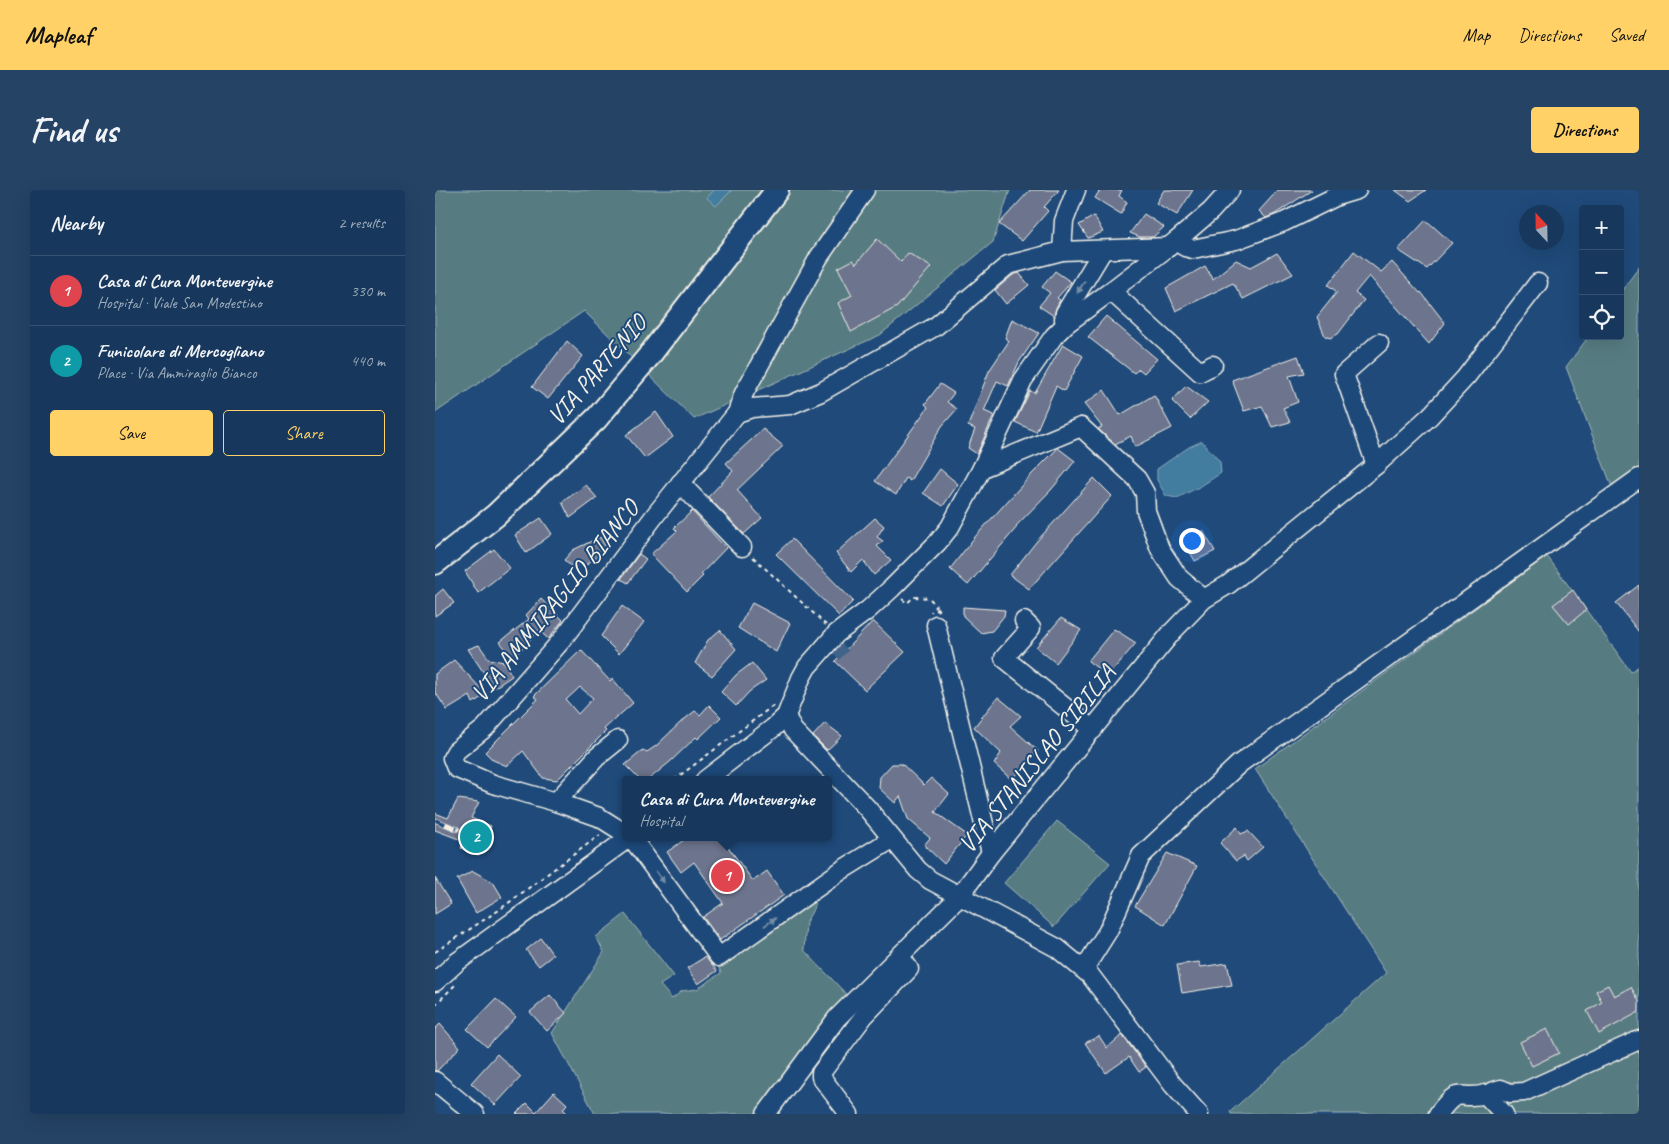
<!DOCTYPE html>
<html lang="en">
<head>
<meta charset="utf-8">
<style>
	:root { --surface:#17385c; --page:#244365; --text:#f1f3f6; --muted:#9eacbb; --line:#365272; --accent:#ffd166 }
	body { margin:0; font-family:Caveat,sans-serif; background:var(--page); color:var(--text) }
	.controls { position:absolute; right:15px; top:15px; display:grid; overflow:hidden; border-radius:5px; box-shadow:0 5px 20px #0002 }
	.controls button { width:45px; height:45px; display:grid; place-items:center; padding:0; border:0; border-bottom:1px solid var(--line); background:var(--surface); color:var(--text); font:25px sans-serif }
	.compass { position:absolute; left:1084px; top:15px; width:45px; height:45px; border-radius:50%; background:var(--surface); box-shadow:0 5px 20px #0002; rotate:338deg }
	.you { position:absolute; left:756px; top:350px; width:18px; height:18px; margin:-12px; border:4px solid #fff; border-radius:50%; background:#1a73e8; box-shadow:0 0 0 8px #1a73e833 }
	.badge { display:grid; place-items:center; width:32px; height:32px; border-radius:50%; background:var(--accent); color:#fff; font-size:16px; font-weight:700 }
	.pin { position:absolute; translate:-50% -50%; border:2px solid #fff; box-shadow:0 1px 5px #0006 }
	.popup { position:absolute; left:187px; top:586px; width:210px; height:65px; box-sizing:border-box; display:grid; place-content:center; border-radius:5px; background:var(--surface); filter:drop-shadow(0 1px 4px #0005); font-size:16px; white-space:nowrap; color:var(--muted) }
	.popup b { font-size:19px; color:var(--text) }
	.popup::after { content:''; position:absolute; left:50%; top:100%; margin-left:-10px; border:10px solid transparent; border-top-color:var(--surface) }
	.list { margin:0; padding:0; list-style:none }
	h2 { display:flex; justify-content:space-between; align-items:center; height:65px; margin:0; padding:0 20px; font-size:21px }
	h2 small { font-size:16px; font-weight:400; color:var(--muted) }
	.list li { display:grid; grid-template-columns:32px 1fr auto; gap:15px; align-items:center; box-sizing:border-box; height:70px; padding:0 20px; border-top:1px solid var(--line) }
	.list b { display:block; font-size:19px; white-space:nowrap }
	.list p { margin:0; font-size:16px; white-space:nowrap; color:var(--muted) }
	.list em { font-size:16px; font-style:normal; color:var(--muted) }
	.actions { display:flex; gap:10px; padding:15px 20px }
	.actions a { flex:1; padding:11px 0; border:1px solid var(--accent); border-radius:5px; text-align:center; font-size:18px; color:var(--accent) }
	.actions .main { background:var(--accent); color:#111 }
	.icon { flex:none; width:28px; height:28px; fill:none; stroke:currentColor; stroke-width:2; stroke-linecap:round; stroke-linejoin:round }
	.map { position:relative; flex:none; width:1204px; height:924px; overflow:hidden; border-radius:5px }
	header { display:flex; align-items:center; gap:30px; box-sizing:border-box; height:70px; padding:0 25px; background:var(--accent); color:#111 }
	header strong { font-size:24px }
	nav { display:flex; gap:28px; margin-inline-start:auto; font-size:18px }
	.intro { display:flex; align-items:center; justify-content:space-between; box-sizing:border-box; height:120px; padding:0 30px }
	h1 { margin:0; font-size:35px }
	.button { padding:12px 22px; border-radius:5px; background:var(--accent); color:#111; font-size:18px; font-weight:700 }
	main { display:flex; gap:30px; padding:0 30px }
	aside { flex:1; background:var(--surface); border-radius:5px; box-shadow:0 5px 20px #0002 }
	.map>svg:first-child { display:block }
</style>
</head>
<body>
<header>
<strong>Mapleaf</strong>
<nav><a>Map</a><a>Directions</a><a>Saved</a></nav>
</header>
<div class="intro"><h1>Find us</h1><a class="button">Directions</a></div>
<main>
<aside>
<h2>Nearby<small>2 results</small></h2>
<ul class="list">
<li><span class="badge" style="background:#e0444e">1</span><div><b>Casa di Cura Montevergine</b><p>Hospital · Viale San Modestino</p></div><em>330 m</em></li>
<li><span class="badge" style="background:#0f9aa8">2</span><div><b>Funicolare di Mercogliano</b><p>Place · Via Ammiraglio Bianco</p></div><em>440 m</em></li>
</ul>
<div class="actions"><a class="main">Save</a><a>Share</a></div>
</aside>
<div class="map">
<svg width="1204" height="924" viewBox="0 0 1204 924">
	<rect width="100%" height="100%" fill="#1f4a7a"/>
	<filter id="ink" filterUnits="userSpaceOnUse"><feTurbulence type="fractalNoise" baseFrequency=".02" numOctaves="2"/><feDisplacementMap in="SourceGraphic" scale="10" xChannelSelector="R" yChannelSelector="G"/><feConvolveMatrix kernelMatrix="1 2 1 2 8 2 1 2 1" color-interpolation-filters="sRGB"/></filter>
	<g filter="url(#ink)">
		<g fill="#567c82" stroke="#a5b6b5">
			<path d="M0 0H575L558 52 445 145 259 229 149 121 0 223Z"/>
			<path d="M1204 77V287L1179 302 1131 177 1154 146H1185V103Z"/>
			<path d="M1112 366 1196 482 1204 476V924H796L795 922 951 783 820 579Z"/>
			<path d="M622 631 675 673 619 737 569 693Z"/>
			<path d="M380 704V716L371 732 369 760 414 807 325 924H160L117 843 169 762 161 747 190 724 239 786 225 795 237 809 247 801 262 799 286 783 282 772Z"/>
		</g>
		<g fill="#437b9f" stroke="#8aaabc">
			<path d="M279 0H297L281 16 272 8Z"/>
			<path d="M767 251 785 272 786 283 766 296 742 308 731 306 722 290V279L754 257Z"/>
		</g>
		<g fill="#6d758e" stroke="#f4f1e8" fill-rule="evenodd">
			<path d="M595 0H624L609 17 613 21 587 51 564 34Z"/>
			<path d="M665 0H687L684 6 692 12 686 24 660 8Z"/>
			<path d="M729 0H758L742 25 721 13Z"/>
			<path d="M843 0H877L840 24 831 28 824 21Z"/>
			<path d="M960 0H991L975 11Z"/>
			<path d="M709 24 729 37 718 47H705L695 43Z"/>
			<path d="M659 26 668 42 653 48 644 35Z"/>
			<path d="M991 30 1017 53 992 79 963 60Z"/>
			<path d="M442 49 466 72 473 63 496 77 462 117 416 142 403 113 417 105 403 78 418 70 421 74Z"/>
			<path d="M919 61 946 82 957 72 985 103 986 102 1010 133 994 154 934 86 920 103 929 110 903 144 895 148 890 146 882 127 902 102 893 95Z"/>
			<path d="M842 63 858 84 808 109 798 93 741 121 731 98 770 76 778 89 801 70 816 77Z"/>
			<path d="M620 81 636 92 622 108 625 110 621 118 619 126 604 116 615 103 607 97Z"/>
			<path d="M584 83 594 95 571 114 560 100 578 85Z"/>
			<path d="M671 126 722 169 709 183 704 179 699 183 653 147Z"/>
			<path d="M577 129 604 143 584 172 573 196 562 191 549 221 559 225 542 264 533 258 540 239 533 236 554 181 574 151 570 148Z"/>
			<path d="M132 151 148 166 113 209 97 197Z"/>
			<path d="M628 154 648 166 629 201 621 196 601 242 580 232 595 201 600 203Z"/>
			<path d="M863 166 869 183 854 186 863 212 848 218 855 232 837 237 827 216 809 221 797 190Z"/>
			<path d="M505 194 519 203 512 212 522 219 507 236 475 291 471 288 461 305 440 291 493 217 490 214Z"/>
			<path d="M751 196 773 212 755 229 737 211Z"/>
			<path d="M669 200 685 225 719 205 737 238 700 257 696 246 680 254 664 240V238L667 237 649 214Z"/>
			<path d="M221 222 238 247 210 268 191 245Z"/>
			<path d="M328 239 348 256 302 300 327 328 309 344 273 307 298 281 291 273Z"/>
			<path d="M623 258 640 271 616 300 581 336 582 337 533 395 515 379 539 348 598 283Z"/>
			<path d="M505 279 523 294 508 316 488 303Z"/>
			<path d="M659 288 677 306 594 399 575 385 601 352Z"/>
			<path d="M151 295 162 308 135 328 127 312Z"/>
			<path d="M257 321 291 358 266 384 268 386 252 402 216 364 242 341 239 338Z"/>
			<path d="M106 328 117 344 91 363 80 345Z"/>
			<path d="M440 328 449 336 442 347 448 351 442 356 456 370 439 385 428 370 416 382 401 363Z"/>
			<path d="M768 341 780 361 760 371 749 351Z"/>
			<path d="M165 347 172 359 149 376 145 373 139 379 129 370 138 360Z"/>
			<path d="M357 349 418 411 404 426 341 364Z"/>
			<path d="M59 359 75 378 43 403 30 381Z"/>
			<path d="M204 364 211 369 193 393 186 389Z"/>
			<path d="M1204 395V442L1181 413Z"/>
			<path d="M8 399 19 413 0 426V406Z"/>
			<path d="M1138 400 1151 420 1134 434 1118 415Z"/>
			<path d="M106 409 128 430 113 449 104 440 78 468 65 452 94 429 91 425Z"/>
			<path d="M317 413 355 433 341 462 303 438Z"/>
			<path d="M187 416 209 432 184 464 166 446Z"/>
			<path d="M528 417 570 420 569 426 557 441 546 443 528 426Z"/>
			<path d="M626 428 646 440 621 473 601 457Z"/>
			<path d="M438 431 470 462 430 500 400 471Z"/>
			<path d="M679 439 701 453 673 486 653 471Z"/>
			<path d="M285 440 301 459 277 486 260 473 273 450Z"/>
			<path d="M44 455 54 469 69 472 77 486 59 498 33 459Z"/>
			<path d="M146 460 175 491 177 488 198 513 169 539 171 541 122 590 108 588 88 561 72 576 58 570 50 562 103 509 99 506ZM145 497 158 508 143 524 131 510Z"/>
			<path d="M19 470 51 504 38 513 35 506 12 520 0 502V484Z"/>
			<path d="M317 473 331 490 315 501 301 516 286 502 301 485Z"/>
			<path d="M563 507 586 526 575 536 603 561 577 590 559 574 566 563 539 537Z"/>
			<path d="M274 515 286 527 263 549 261 547 236 571 213 590H205L190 575 208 560 212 562 221 556 246 532 260 521 265 525Z"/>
			<path d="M390 533 407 546 392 560 378 546Z"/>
			<path d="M457 574H467L489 595 496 588 514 604 500 622 532 645 509 674 489 655 495 648 473 629 465 606 460 613 444 598 445 587Z"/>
			<path d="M23 609 44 612 36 628 56 636 44 665 26 658 29 651 0 640V623L13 628Z"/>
			<path d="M802 637 806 644 813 641 828 657 812 671 809 666 801 671 785 653Z"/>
			<path d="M253 647H286L318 691 332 681 349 705 285 750 268 727 288 713 259 672 246 682 232 662Z"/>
			<path d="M732 663 762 676 730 735 700 716Z"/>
			<path d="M38 681 58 692 67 707 41 723 22 689Z"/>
			<path d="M0 688 16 714 0 724Z"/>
			<path d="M106 748 118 765 104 776 91 760Z"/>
			<path d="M270 767 282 781 263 794 252 778Z"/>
			<path d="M764 772 766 777 792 773 797 795 747 803 742 775Z"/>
			<path d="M1173 795 1179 806 1196 797 1204 811V822L1164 844 1152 821 1167 812 1161 801Z"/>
			<path d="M115 805 131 823 112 841 95 822Z"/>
			<path d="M61 809 81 827 52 857 32 839Z"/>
			<path d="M5 834 25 857 2 881H0V839Z"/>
			<path d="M1112 839 1124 863 1097 876 1085 852Z"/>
			<path d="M687 845 711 877 704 882 694 867 671 883 650 853 664 846 672 858Z"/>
			<path d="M62 864 86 887 60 915 36 893Z"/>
			<path d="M119 902 132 914 128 919 133 924H81L92 913 101 922Z"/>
		</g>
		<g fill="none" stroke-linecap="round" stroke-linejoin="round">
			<path stroke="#3f638a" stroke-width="18" stroke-dasharray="18 9" stroke-linecap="butt" d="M398 463 407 454"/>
			<g stroke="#f4f1e8" stroke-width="21">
				<g id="minor">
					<path d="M741 51 750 57 758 59 801 50 849 32 902 6 922 0"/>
					<path d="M627 61 629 31 641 0"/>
					<path d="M676 101 765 182 778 175"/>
					<path d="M631 134 629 129 630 123 668 60"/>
					<path d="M302 223 317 218 355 215 386 202 501 136 573 75 627 61 734 57"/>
					<path d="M941 275 995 226 1031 187 1103 93"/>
					<path d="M547 278 646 237 702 289 710 303 711 321 725 359 744 388 769 409"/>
					<path d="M245 293 307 357"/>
					<path d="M589 431 596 438 569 468 658 540"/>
					<path d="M501 435 556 663"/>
					<path d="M351 526 358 540 432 618 483 680 495 690 622 758 655 785 738 895 764 924"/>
					<path d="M270 590 338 538 351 526 366 488 372 477 380 468 401 444 433 420 457 398 503 352 515 337 547 278 588 190 619 146 631 134 676 101 741 51 776 21 795 0"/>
					<path d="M121 612 162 567 183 550"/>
					<path d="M191 644 164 627 121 612 58 594 25 580 21 578 17 568 21 561 50 538 126 451 221 324 302 223 309 203 384 67 430 0"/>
					<path d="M196 647 284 767 407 680 457 649"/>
					<path d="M649 779 673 741 706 666 804 574 1204 288"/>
					<path d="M0 792 22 772 195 647"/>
					<path d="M0 891 40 924"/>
					<path d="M1050 904 1069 924"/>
					<path d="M331 924 402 828 524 707 556 663 737 442 769 409 794 394 941 275 909 184 944 153"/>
					<path d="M414 924 389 891 386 887V883L429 826 474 779 465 766"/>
					<path d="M1003 924C1026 893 1023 912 1051 904 1056 903 1060 900 1066 899L1075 903 1089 902 1204 850"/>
				</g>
			</g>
			<g stroke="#f4f1e8" stroke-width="26">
				<path id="major" d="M0 373 61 325 162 228 214 166 342 0"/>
			</g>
			<g stroke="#f4f1e8" stroke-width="2" stroke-dasharray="4 4" stroke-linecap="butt">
				<path d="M318 367 391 435"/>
				<path d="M467 409 472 413 479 407 494 408 501 415 496 422"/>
				<path d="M500 420 503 417 505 418 502 421"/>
				<path d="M239 590 339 515"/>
				<path d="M0 762 64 720 165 645"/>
				<path d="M0 815 21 794"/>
			</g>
			<use href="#minor" stroke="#1f4a7a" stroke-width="18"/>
			<use href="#major" stroke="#1f4a7a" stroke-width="22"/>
			<g stroke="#f4f1e8" stroke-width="5.5">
				<path id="rail" d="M0 630 22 639"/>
			</g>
			<use href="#rail" stroke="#1f4a7a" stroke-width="4" stroke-dasharray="11" stroke-linecap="butt"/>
		</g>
		<defs><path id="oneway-solid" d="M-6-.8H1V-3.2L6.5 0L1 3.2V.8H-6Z" transform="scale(1.25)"/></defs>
		<g fill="#748da6">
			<use href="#oneway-solid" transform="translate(646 97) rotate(122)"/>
			<use href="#oneway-solid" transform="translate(225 687) rotate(54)"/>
			<use href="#oneway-solid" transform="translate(335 732) rotate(-35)"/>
		</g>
	</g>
	<g text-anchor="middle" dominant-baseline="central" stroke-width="4" stroke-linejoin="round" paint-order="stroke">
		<g font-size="25" fill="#f4f1e8" stroke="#1f4a7a">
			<text transform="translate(162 180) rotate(-49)">VIA PARTENIO</text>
			<text transform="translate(120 411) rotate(-51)">VIA AMMIRAGLIO BIANCO</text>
			<text transform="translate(602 569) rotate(-51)">VIA STANISLAO SIBILIA</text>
		</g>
	</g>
</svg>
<div class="controls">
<button>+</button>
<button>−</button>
<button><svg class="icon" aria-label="locate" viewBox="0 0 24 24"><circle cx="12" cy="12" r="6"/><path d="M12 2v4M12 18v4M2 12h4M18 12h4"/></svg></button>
</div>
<svg class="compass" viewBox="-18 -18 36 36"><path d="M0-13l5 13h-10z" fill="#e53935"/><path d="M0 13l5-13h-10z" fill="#9eacbb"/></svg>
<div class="you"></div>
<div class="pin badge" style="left:292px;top:686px;background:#e0444e">1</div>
<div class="popup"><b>Casa di Cura Montevergine</b>Hospital</div>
<div class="pin badge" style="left:41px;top:647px;background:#0f9aa8">2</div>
</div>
</main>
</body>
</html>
